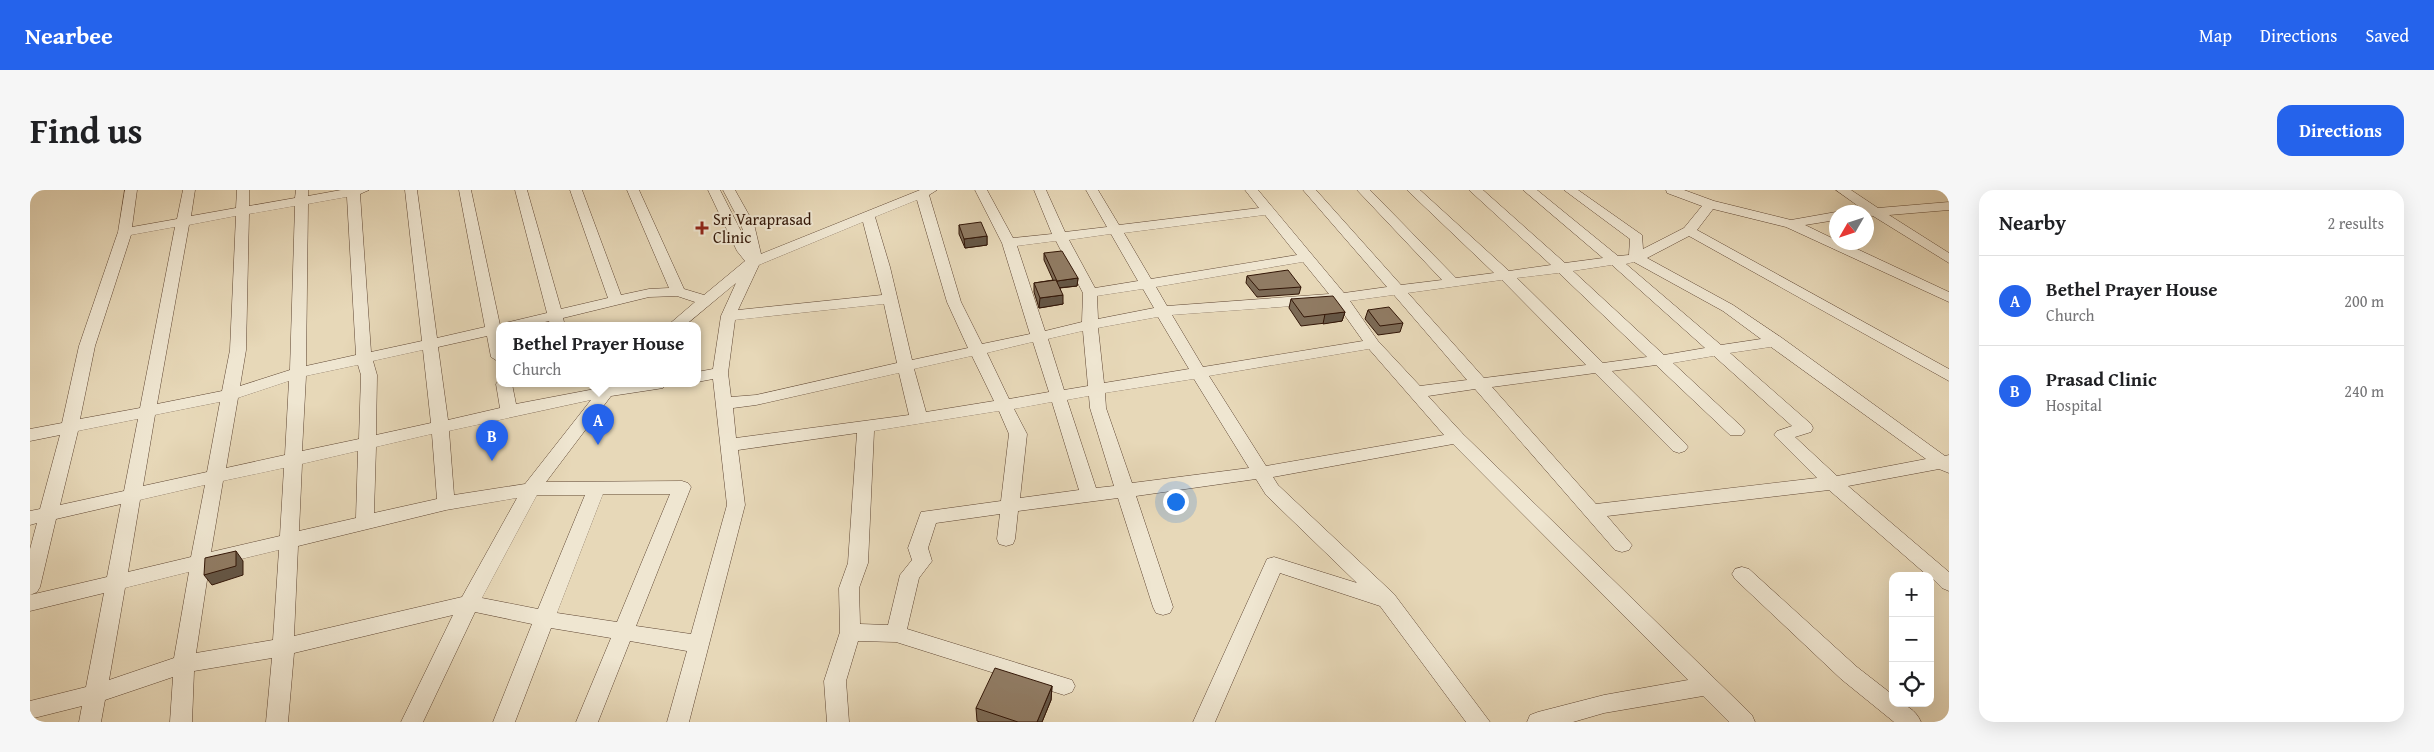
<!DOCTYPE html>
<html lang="en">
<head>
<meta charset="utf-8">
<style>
	:root { --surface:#fff; --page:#f6f6f6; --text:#202124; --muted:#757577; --line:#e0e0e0; --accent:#2563eb }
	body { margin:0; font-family:"Gentium Book Plus",serif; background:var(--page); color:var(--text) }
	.controls { position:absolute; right:15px; bottom:15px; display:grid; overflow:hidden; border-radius:10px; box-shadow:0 5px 20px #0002 }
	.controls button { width:45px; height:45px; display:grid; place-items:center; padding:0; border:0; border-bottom:1px solid var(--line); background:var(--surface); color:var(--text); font:25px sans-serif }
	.compass { position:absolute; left:1799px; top:15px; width:45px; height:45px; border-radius:50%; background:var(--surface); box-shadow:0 5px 20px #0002; rotate:231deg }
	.you { position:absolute; left:1145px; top:311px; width:18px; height:18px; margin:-12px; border:4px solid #fff; border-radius:50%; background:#1a73e8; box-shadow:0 0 0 8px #1a73e833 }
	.badge { display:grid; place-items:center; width:32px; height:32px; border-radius:50%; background:var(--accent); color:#fff; font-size:16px; font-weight:700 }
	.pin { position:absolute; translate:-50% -41px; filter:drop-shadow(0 1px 2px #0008) }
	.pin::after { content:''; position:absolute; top:26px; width:18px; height:15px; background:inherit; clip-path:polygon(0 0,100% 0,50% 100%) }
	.popup { position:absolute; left:466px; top:132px; width:205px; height:65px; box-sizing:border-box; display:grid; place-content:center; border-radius:10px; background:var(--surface); filter:drop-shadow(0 1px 4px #0005); font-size:16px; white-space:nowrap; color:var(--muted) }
	.popup b { font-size:19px; color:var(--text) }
	.popup::after { content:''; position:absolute; left:50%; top:100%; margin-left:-10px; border:10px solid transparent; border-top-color:var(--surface) }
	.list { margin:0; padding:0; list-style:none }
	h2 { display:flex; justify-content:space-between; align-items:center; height:65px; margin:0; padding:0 20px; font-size:21px }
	h2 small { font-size:16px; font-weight:400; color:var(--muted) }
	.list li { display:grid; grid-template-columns:32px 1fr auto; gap:15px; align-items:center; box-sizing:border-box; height:90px; padding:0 20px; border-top:1px solid var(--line) }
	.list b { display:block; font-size:19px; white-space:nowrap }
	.list p { margin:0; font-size:16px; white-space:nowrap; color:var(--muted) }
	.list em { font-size:16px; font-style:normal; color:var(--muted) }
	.icon { flex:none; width:28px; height:28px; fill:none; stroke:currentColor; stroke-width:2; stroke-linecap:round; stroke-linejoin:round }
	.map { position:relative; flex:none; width:1919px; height:532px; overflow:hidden; border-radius:15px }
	header { display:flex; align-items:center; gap:30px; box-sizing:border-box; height:70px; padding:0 25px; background:var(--accent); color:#fff }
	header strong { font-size:24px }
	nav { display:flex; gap:28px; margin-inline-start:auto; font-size:18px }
	.intro { display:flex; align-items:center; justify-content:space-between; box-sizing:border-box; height:120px; padding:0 30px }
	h1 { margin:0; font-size:35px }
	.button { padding:12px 22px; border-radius:15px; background:var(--accent); color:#fff; font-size:18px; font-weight:700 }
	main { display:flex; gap:30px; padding:0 30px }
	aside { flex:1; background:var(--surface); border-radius:15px; box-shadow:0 5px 20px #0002 }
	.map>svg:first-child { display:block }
</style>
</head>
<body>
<header>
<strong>Nearbee</strong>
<nav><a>Map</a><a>Directions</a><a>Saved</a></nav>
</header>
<div class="intro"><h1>Find us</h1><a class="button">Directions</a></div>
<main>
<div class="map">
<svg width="1919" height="532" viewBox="0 0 1919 532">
	<rect width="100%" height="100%" fill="#e7d8b8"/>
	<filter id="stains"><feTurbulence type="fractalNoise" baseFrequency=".004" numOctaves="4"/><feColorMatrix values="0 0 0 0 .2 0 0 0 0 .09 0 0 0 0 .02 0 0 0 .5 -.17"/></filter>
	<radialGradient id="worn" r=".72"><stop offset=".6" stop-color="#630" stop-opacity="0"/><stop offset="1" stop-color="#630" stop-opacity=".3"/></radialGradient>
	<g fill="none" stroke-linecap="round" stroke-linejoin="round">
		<g stroke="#5f4633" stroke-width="1">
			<g id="minor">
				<path d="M95 0H107L102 37 147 29 153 0H165L161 26 206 18 207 0H219V16L265 8 266 0H278V6L311 0H339L330 4 341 162 392 151 375 0H387L407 148 455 137 429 0H441L470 135H473L475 133 517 123 485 0H497L531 119 578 108 540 0H552L591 105 619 99 639 98 597 0H609L654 99 674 105 715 71 707 61 678 0H690L716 51 711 34 693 0H705L724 34 731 64 890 0H907L899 5 931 112 952 154 1000 144 972 53 945 0H957L983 48 1022 44 1004 0H1016L1035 42 1077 37 1056 0H1068L1089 35 1229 18 1215 0H1228L1314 103 1357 97 1273 0H1286L1371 95 1412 90 1327 0H1340L1426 88 1464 83 1377 0H1390L1479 81 1521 75 1439 0H1453L1535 73 1573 68 1493 0H1507L1588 66 1599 65 1600 49 1534 0H1548L1612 45 1613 59 1654 38 1672 16 1637 3 1636 0H1654L1684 11 1761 30 1806 22H1808L1806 30 1775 35 1806 50V52H1812L1919 102V112L1756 37 1683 19 1667 40 1919 179V191L1659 46 1617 68 1703 115 1752 148 1915 266 1919 265V283L1909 279 1818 296 1919 382V401L1912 398 1900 386H1898L1799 300 1577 326 1602 355 1599 360 1592 362 1585 360 1445 199 1398 206 1433 244 1722 525 1725 532H1699L1673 506 1574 523 1543 532H1497L1500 525 1508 522 1574 505 1658 490 1423 254 1243 287 1248 295 1364 404 1460 532H1436L1350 416 1250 383 1185 532H1163L1237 369 1244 367 1327 393 1236 305 1226 289 1106 306 1143 417 1140 423 1133 425 1126 423 1123 417 1088 308 988 321 985 349 983 354 976 356 969 354 967 349 970 324 906 333 898 358 902 371 889 388 877 439 1042 490 1045 496 1042 502 1034 505 866 452 828 451 816 491 819 532H797L794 491 810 442 809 398 818 373 827 243 708 260 715 315 659 532H637L657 461 600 451 568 532H546L581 448 521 438 485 532H463L502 434 445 422 393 532H371L423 425 264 463 258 532H236L242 468 164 481 162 532H140L143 487 75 510 71 532H49L52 516 0 529V511L56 497 74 403 0 421V405L77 387 91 314 26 329 10 397 7 402 0 405V359L7 333 0 335V321L10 319 30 245 0 251V239L32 233 49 156 88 42ZM317 7 326 165 276 176 278 14ZM887 10 917 112 938 158 882 170 860 77 845 27ZM265 16 260 180 210 196 216 160 219 24ZM1235 25 1267 65 1121 89 1094 43ZM206 26 200 160 192 201 127 214 159 35ZM833 32 852 105 708 120 729 75ZM145 37 110 218 50 229 65 156 101 45ZM1081 44 1108 91 1065 98 1039 50ZM1026 51 1053 103 1052 132 1015 141 987 56ZM1273 72 1299 104 1137 116 1126 97ZM1604 72 1693 121 1731 149 1691 155 1596 74ZM1582 75 1675 158 1634 165 1543 81ZM1529 83 1617 167 1573 173 1487 88ZM1472 90 1556 175 1454 188 1378 103ZM706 93 691 126 683 179 667 182V192L683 189 697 315 661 444 606 436 661 297 658 293 652 291 516 292 581 206 627 199 633 198 635 194 584 196 578 194 570 198 486 214 482 194H469V190L466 194 470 218 418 230 408 157 457 146 461 167 469 172V136H498L519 131 521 136H535L533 128 619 107 647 106 665 112 637 136H654ZM1113 99 1124 118 1068 129 1067 106ZM1364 105 1437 190 1390 196 1348 151 1320 111ZM1306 113 1333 151 1173 177 1142 125ZM854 114 867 173 726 205 701 207 698 183 705 130ZM1128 127 1159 179 1074 193 1068 138ZM1053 141 1058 196 1034 200 1018 149ZM1003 152 1019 202 979 209 957 163ZM1741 157 1896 269 1807 286 1765 247 1781 242 1783 238 1781 234 1700 163ZM1339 159 1414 245 1236 276 1179 186ZM393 160 401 233 346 245 347 185 343 171ZM942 166 964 211 896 222 884 179ZM1684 166 1762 236 1747 241 1744 245 1787 288 1566 314 1462 197 1565 183 1643 261 1649 263 1655 261 1658 257 1655 253 1582 181 1626 175 1700 245H1712L1715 241 1712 237 1643 173ZM328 175 331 185 329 249 272 261 276 186ZM869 183 879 225 706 248 703 218 726 215ZM1164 189 1219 278 1102 293 1076 218 1075 203ZM259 191 255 265 196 278 208 208ZM1059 206 1060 218 1084 296 1066 298 1037 210ZM561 210 495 294 424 305 419 241ZM190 212 177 282 113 296 125 225ZM1022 212 1049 300 990 308 997 244 984 219ZM969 221 979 244 971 311 891 322 878 358 882 370 870 385 858 435 830 434 829 398 838 373 844 241ZM108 229 94 301 30 315 48 241ZM402 244 407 309 344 323 346 257ZM328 261 326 328 269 341 272 274ZM254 278 250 346 181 362 193 291ZM175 295 161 367 98 382 110 310ZM573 304H640L587 432 527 423ZM507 305H555L508 419 452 408ZM487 308 432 407 264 446 268 356 416 320ZM249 360 243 450 166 463 179 377ZM159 382 144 468 79 490 95 398Z"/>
				<path d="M1806 0H1821L1848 18 1919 12V20L1859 25 1919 63V73L1843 26 1836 25 1835 21Z"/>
				<path d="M1712 377 1719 379 1827 477 1863 505V513C1875 513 1886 520 1891 532H1864L1811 489 1705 389 1702 384 1705 379Z"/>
			</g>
		</g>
		<use href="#minor" fill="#efe6d1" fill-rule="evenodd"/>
	</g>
	<g fill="#7c6a55" stroke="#321607">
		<path d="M929 35 957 46V55L935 58 929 44Z"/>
		<path d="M1014 63 1048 88 1047 96 1030 98 1033 114 1009 118 1004 102V93L1023 90 1014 70Z"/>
		<path d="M1217 86 1271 97 1269 104 1227 107 1216 93Z"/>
		<path d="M1261 109 1315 122 1312 131 1271 136 1259 118Z"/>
		<path d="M1338 120 1373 133 1370 142 1348 145 1335 129Z"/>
		<path d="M1022 496 1021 510 1012 532H950L947 531 946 518Z"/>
	</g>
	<g fill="#655645" stroke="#321607">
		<path d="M957 46V55L935 58 934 49Z"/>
		<path d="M1048 88 1047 96 1027 98V91Z"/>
		<path d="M1033 105V114L1009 118 1010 108Z"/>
		<path d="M1315 122 1312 131 1293 134 1295 124Z"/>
		<path d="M206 361 213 371V385L182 395 174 385Z"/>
		<path d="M1022 496 1021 510 1012 532H1007Z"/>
	</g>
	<g fill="#907b63" stroke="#321607">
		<path d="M951 32 957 46 934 49 929 35Z"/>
		<path d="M1032 61 1048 88 1027 91 1014 63Z"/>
		<path d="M1258 80 1271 97 1229 100 1217 86Z"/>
		<path d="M1026 90 1033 105 1010 108 1004 93Z"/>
		<path d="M1303 106 1315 122 1274 127 1261 109Z"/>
		<path d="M1359 117 1373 133 1350 136 1338 120Z"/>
		<path d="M206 361V376L174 385 175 368Z"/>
		<path d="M965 478 1022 496 1007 532H988L946 518Z"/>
	</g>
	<path fill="#8f2418" stroke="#efe6d1" stroke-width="2" d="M669.5 30.5h5v5h5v5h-5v5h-5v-5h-5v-5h5z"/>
	<g text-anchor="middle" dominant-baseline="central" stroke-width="4" stroke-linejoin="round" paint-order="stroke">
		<g font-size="16" fill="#321607" stroke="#efe6d1" text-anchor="start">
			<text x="683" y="29">Sri Varaprasad<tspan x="683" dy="18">Clinic</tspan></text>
		</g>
	</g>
	<rect width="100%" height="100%" filter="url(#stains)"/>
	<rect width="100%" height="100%" fill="url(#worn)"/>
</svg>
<div class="controls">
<button>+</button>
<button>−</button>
<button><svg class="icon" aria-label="locate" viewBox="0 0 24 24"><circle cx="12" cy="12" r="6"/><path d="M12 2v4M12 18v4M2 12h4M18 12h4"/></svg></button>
</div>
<svg class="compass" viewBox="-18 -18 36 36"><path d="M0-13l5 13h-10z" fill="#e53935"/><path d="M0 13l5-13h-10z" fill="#757577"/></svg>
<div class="you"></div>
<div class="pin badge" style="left:568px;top:255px">A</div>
<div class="popup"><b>Bethel Prayer House</b>Church</div>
<div class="pin badge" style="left:462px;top:271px">B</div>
</div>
<aside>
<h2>Nearby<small>2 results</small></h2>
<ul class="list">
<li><span class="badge">A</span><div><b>Bethel Prayer House</b><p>Church</p></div><em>200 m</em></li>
<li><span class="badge">B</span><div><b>Prasad Clinic</b><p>Hospital</p></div><em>240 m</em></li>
</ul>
</aside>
</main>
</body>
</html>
